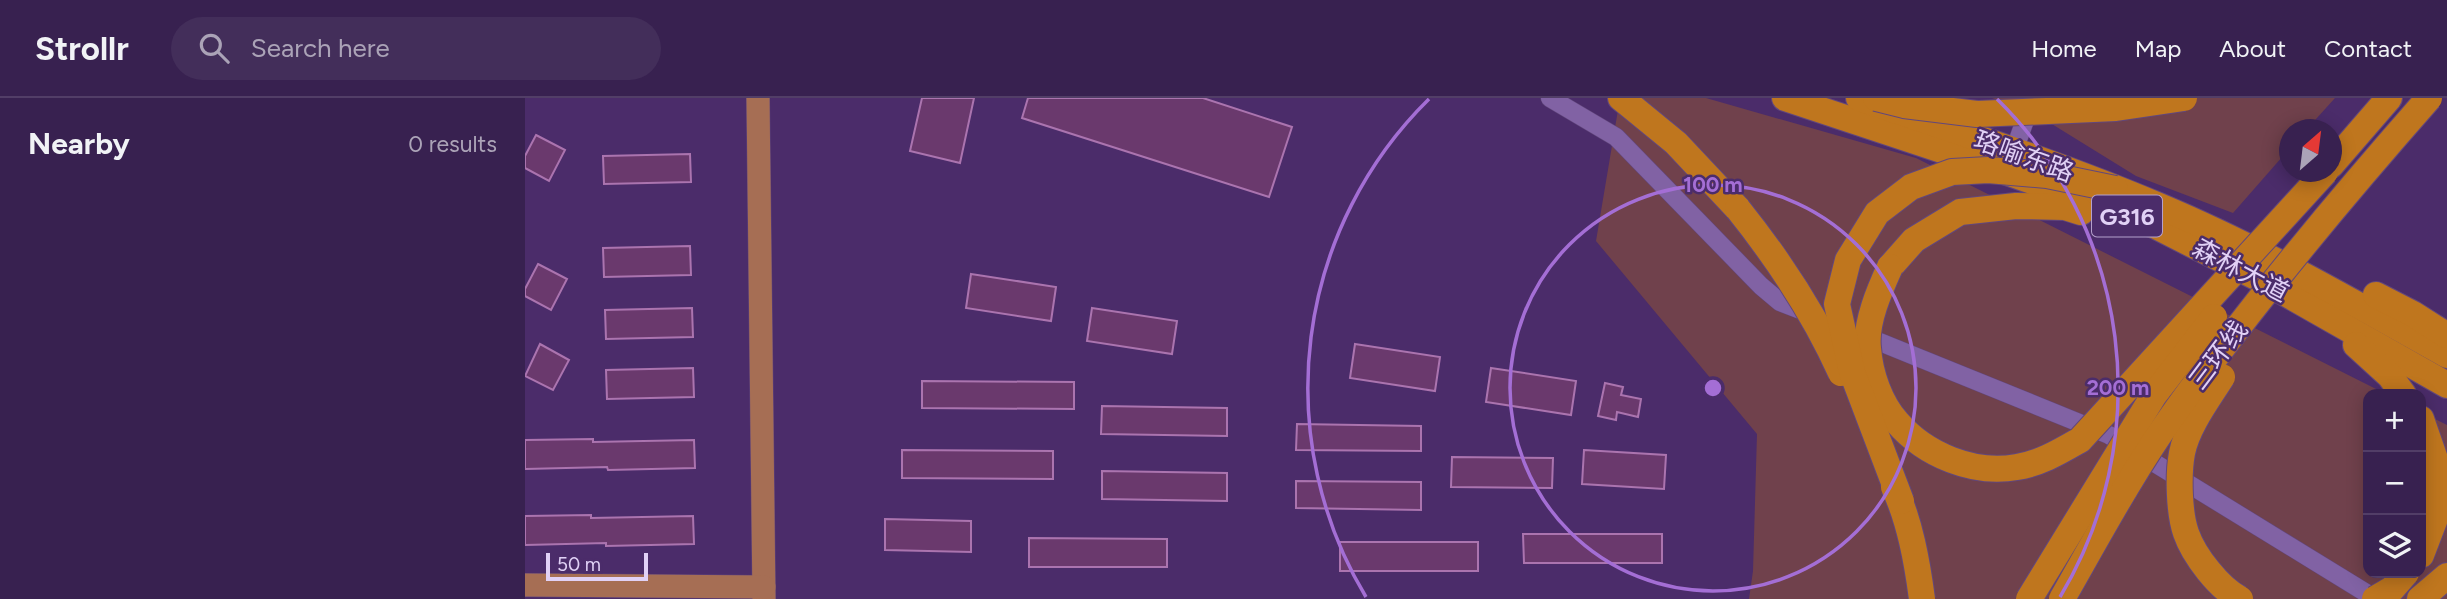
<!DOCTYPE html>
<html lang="en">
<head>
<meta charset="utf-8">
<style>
	:root { --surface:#382150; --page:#432e5a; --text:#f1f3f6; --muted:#aba3b7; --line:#523e67 }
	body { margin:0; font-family:Figtree,"Noto Sans SC",sans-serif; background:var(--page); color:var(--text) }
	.controls { position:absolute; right:21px; bottom:21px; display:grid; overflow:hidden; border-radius:14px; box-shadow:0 4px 18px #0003 }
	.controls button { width:63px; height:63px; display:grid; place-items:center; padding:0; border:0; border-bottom:2px solid var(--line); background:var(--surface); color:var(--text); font:35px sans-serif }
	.compass { position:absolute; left:1754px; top:21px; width:63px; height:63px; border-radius:50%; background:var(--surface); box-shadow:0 4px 18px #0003; rotate:28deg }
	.scale { position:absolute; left:21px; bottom:18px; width:102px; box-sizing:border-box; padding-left:7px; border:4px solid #e1d1f6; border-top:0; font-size:19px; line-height:24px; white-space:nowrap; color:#e1d1f6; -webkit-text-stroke:5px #4b2c6a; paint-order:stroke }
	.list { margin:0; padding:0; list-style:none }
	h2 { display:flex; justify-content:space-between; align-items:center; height:91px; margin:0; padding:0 28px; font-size:30px }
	h2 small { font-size:23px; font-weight:400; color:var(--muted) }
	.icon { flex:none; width:38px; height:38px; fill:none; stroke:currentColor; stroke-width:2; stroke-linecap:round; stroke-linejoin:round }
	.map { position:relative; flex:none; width:1922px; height:501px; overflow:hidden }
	header { display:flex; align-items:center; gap:42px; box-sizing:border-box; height:98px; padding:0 35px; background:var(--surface); border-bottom:2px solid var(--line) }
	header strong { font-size:33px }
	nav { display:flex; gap:38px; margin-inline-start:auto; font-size:24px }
	.search { width:490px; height:63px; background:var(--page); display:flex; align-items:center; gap:18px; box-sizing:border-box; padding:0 24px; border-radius:38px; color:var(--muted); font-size:26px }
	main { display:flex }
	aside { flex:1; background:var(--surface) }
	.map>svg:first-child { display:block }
</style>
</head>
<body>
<header>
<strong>Strollr</strong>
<div class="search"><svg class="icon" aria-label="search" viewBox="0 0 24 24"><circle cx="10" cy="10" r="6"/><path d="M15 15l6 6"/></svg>Search here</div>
<nav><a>Home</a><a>Map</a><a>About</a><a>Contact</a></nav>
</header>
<main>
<aside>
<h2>Nearby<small>0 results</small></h2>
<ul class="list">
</ul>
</aside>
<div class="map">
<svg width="1922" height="501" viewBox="0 0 1922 501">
	<rect width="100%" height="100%" fill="#4b2c6a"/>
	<g fill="#70414c">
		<path d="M1095 0H1181L1391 60 1861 296H1843V475H1896V314L1922 327V501H1224L1228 473 1232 336 1071 143Z"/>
		<path d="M1467 0H1810L1782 31 1764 32V51L1708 115 1611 78 1488 2 1485 6Z"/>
	</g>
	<g fill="#6a396d" stroke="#ab74af" stroke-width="2">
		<path d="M397 0H449L435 65 385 53Z"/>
		<path d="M503 0H678L767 29 744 99 497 20Z"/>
		<path d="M11 37 40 52 24 83 0 70V58Z"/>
		<path d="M165 56 166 84 79 86 78 58Z"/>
		<path d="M165 148 166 177 79 179 78 150Z"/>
		<path d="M13 166 42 181 26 212 0 198V191Z"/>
		<path d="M446 176 531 189 526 223 441 210Z"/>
		<path d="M167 210 168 239 81 241 80 212Z"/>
		<path d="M567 210 652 223 647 256 562 243Z"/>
		<path d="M15 246 44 262 28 292 0 278Z"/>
		<path d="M830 246 915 259 910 293 825 280Z"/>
		<path d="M168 270 169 299 82 301 81 272Z"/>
		<path d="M966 270 1051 283 1046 317 961 304Z"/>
		<path d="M397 283 549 284V311L397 310Z"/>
		<path d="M1080 285 1098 289 1096 297 1116 301 1113 319 1092 314 1091 322 1073 318Z"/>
		<path d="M577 308 702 310V338L576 336Z"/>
		<path d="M772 326 896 328V353L771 352Z"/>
		<path d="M68 341V344L169 342 170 370 83 372 82 369 0 371V342Z"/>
		<path d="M377 352 528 353V381L377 380Z"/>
		<path d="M1059 352 1141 357 1139 391 1057 386Z"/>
		<path d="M927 359 1028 360 1027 390 926 389Z"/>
		<path d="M577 373 702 375V403L577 401Z"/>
		<path d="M771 383 896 384V412L771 410Z"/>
		<path d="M66 417V420L168 418 169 446 81 448V445L0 447V418Z"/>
		<path d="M360 421 446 423V454L360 452Z"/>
		<path d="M998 436H1137V465H999Z"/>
		<path d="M504 440 642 441V469H504Z"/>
		<rect x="815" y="444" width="138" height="29"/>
	</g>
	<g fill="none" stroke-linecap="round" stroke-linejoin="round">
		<g stroke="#62477c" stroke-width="19">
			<g id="minor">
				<path d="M1025 0 1091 39 1236 188 1255 204 1286 216"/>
				<path d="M1494 39 1508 0"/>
				<path d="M1335 236 1584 337 1851 501"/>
			</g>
		</g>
		<g stroke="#62477c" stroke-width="24">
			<g id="major">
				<path d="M233 0 239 501"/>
				<path d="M0 487 239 489"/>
			</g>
		</g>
		<g stroke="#62477c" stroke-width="28">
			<g id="highway">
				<path d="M1096 0 1151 45 1213 111"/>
				<path d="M1260 0 1468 69 1629 127 1739 183 1922 287"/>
				<path d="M1334 0C1435 34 1537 67 1634 108 1734 150 1828 204 1922 257"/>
				<path d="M1806 67 1864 0"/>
				<path d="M1365 169 1389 142 1435 114 1491 108 1540 109 1556 114"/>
				<path d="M1851 197 1888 216 1921 237"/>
				<path d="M1831 247 1865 278 1878 296"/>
				<path d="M1896 321 1910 361 1914 410 1896 457"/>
				<path d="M1895 501 1922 478"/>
			</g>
		</g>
		<use href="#minor" stroke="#8162a4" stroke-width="18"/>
		<use href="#major" stroke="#a66e54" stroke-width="23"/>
		<use href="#highway" stroke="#bf761e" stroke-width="26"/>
		<g stroke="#62477c" stroke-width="28" stroke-linecap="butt">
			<g id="highway-bridge">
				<path d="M1351 0 1379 7 1452 16 1591 10 1659 0"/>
				<path d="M1213 111C1253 161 1290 217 1316 275"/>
				<path d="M1365 169C1355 191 1340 225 1343 250 1345 276 1355 305 1372 324 1400 357 1449 377 1492 369 1516 365 1534 354 1555 342L1800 74"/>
				<path d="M1697 279C1683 301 1662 329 1657 355 1653 377 1654 415 1661 435 1669 458 1694 490 1715 501"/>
				<path d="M1369 389C1385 424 1392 463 1397 501"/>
				<path d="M1376 403 1327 274 1312 206 1323 162 1352 115 1386 89 1427 74 1463 72 1522 77 1590 91"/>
				<path d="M1504 501 1629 297 1689 219"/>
				<path d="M1537 501C1573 438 1607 374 1650 314 1728 205 1815 101 1904 0"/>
				<path d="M1850 501 1867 491 1881 475"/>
			</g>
		</g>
		<use href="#highway-bridge" stroke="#bf761e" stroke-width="26"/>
	</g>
	<g fill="none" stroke="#a46ed5" stroke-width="3.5">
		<circle cx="1188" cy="290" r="203"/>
		<path d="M841 499A405 405 0 0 1 904 1M1472 1A405 405 0 0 1 1535 499"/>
	</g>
	<g text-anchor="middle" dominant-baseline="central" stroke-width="5" stroke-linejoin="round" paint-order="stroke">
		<rect fill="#4b2c6a" stroke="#b4a0cc" stroke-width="2" x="1567" y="97.5" width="70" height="41" rx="5"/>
		<g font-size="24" font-weight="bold" fill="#e1d1f6">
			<text x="1602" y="118">G316</text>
		</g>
		<g font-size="26" fill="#e1d1f6" stroke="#4b2c6a">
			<text transform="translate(1499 58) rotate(20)">珞喻东路</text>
			<text transform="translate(1716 172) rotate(28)">森林大道</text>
			<text transform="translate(1693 257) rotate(-53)">三环线</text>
		</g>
	</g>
	<circle cx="1188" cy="290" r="10" fill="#a46ed5" stroke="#4b2c6a" stroke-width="3.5"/>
	<g font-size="21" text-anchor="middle" font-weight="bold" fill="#a46ed5" stroke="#4b2c6a" stroke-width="5" stroke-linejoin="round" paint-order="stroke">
		<text x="1188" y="94">100 m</text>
		<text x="1593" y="297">200 m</text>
	</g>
</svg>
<div class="controls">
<button>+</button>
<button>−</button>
<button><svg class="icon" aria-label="layers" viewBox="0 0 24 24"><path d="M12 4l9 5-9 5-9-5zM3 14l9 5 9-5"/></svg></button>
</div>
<svg class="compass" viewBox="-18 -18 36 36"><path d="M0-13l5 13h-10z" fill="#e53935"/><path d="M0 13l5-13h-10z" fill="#aba3b7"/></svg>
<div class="scale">50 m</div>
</div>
</main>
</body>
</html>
